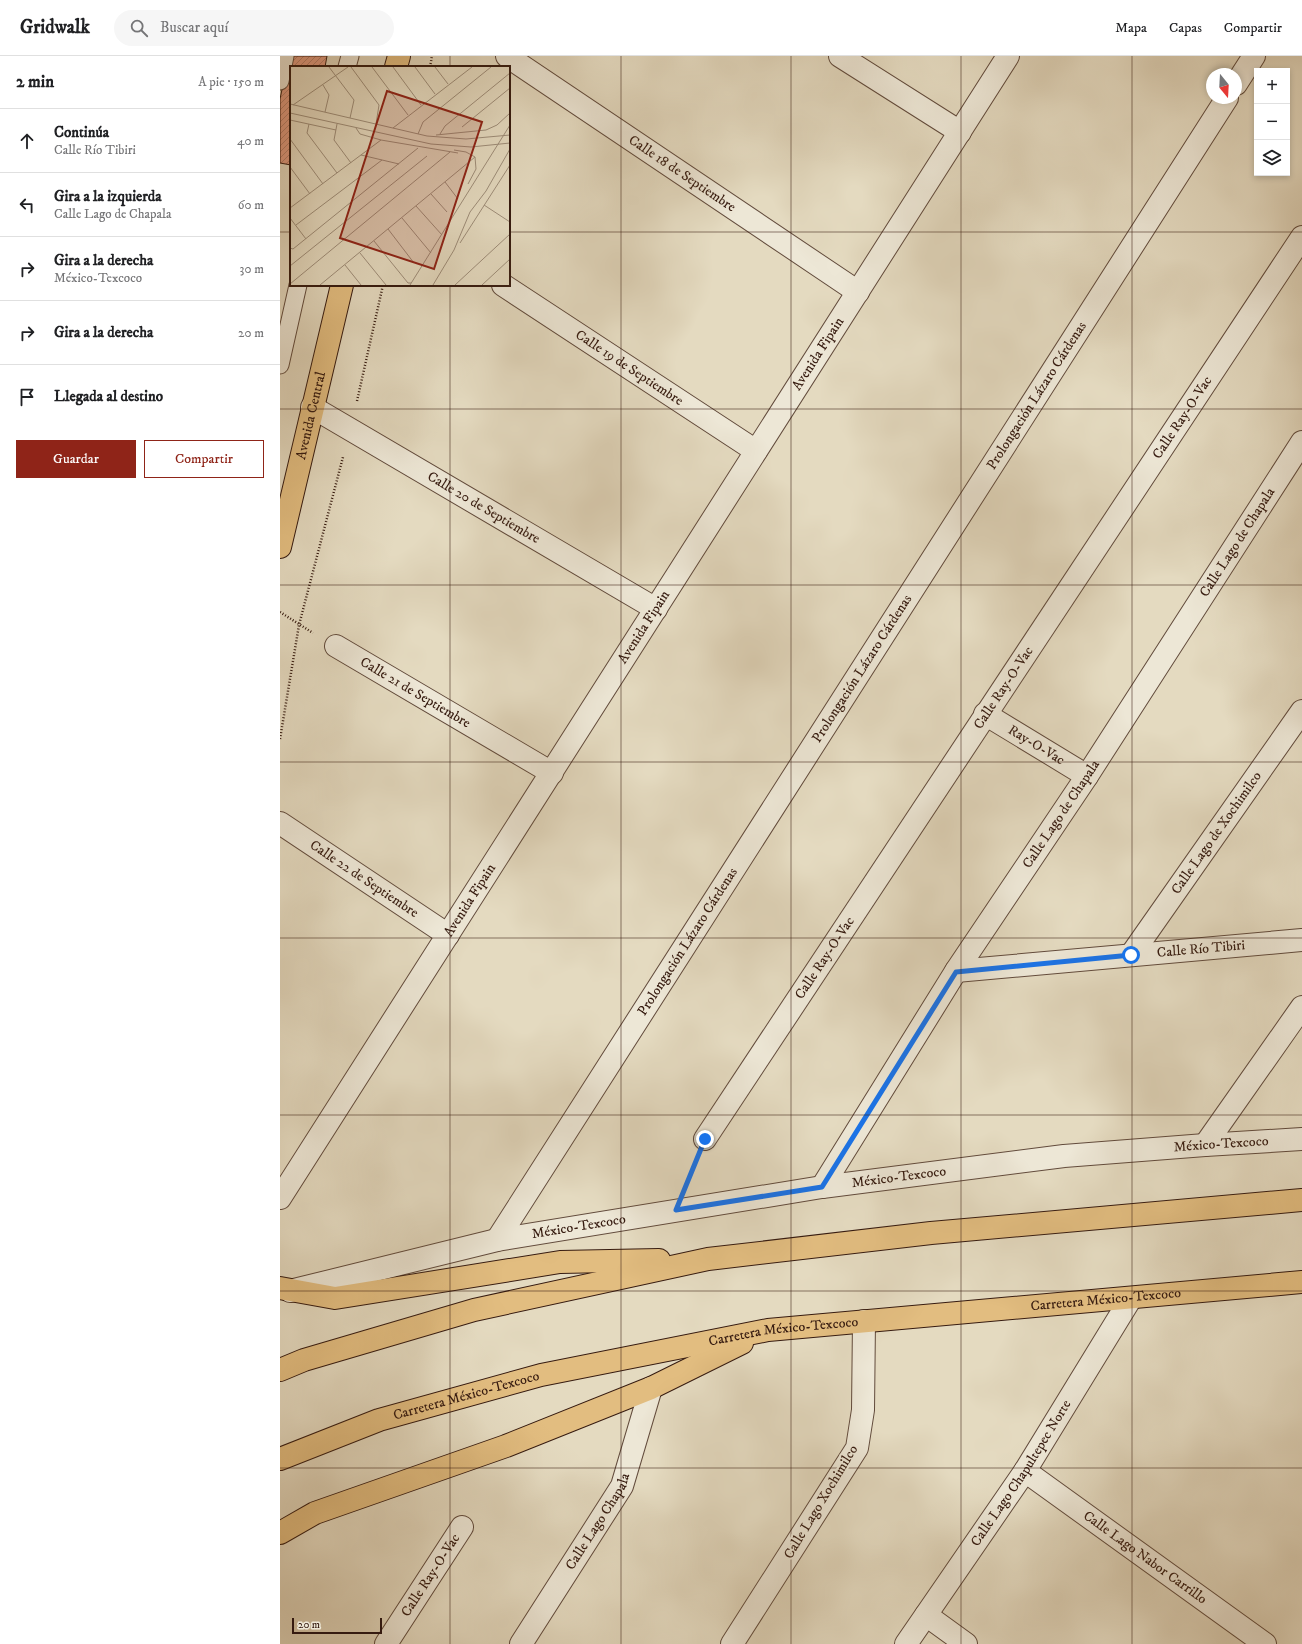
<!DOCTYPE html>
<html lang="es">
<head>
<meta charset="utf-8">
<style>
	:root { --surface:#fff; --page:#f6f6f6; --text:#202124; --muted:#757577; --line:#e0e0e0; --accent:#8f2418 }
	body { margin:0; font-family:"IM FELL DW Pica",serif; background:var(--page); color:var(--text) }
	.controls { position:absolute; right:12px; top:12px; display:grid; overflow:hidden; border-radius:0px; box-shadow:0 2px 6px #0003 }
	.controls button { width:36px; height:36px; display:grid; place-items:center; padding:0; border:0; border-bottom:1px solid var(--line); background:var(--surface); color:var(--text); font:20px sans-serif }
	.compass { position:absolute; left:926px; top:12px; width:36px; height:36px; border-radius:50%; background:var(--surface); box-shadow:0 2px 6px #0003; rotate:162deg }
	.scale { position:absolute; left:12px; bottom:10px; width:90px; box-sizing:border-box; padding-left:4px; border:2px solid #361b10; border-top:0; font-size:11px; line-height:14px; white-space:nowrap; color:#361b10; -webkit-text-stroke:3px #ede7d6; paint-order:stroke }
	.stop { position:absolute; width:12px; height:12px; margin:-9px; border:3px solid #1a73e8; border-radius:50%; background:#fff }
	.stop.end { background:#1a73e8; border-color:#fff; box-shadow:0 1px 4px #0008 }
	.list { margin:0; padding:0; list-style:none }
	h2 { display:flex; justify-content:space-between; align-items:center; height:52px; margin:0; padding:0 16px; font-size:17px }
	h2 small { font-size:13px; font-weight:400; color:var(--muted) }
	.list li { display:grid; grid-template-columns:26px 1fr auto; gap:12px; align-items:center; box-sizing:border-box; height:64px; padding:0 16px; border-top:1px solid var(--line) }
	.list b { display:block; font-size:15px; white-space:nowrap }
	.list p { margin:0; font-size:13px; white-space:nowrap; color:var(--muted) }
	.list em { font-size:13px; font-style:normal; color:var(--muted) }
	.actions { display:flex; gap:8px; padding:12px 16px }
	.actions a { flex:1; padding:9px 0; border:1px solid var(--accent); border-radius:0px; text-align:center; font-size:14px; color:var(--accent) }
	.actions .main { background:var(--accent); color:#fff }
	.icon { flex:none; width:22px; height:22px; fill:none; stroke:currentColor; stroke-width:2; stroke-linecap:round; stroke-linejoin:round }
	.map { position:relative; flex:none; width:1022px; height:1588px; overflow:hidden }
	header { display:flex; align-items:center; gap:24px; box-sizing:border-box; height:56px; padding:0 20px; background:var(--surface); border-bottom:1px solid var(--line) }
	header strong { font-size:19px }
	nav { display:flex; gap:22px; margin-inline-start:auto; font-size:14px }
	.search { width:280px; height:36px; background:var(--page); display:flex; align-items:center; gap:10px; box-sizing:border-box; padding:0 14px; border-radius:22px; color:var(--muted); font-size:15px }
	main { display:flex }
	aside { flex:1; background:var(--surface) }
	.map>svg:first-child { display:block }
</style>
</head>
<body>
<header>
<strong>Gridwalk</strong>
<div class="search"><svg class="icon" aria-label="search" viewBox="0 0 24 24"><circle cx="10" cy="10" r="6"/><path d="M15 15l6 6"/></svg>Buscar aquí</div>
<nav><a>Mapa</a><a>Capas</a><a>Compartir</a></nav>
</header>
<main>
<aside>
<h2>2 min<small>A pie · 150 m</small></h2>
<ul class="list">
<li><svg class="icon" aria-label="ahead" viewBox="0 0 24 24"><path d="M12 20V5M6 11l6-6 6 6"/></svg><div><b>Continúa</b><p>Calle Río Tibiri</p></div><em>40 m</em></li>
<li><svg class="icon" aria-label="left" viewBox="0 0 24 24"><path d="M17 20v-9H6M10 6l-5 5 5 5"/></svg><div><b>Gira a la izquierda</b><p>Calle Lago de Chapala</p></div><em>60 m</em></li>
<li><svg class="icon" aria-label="right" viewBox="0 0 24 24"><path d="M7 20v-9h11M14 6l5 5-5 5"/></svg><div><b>Gira a la derecha</b><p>México-Texcoco</p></div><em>30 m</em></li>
<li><svg class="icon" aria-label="right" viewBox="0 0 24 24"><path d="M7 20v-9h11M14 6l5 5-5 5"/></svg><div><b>Gira a la derecha</b></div><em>20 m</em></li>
<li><svg class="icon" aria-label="arrive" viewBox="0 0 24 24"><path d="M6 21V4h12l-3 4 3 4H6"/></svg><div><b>Llegada al destino</b></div></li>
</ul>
<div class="actions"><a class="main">Guardar</a><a>Compartir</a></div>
</aside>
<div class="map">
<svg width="1022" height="1588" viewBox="0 0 1022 1588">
	<defs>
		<pattern id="building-hatch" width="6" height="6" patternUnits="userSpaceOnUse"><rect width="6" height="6" fill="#e09b81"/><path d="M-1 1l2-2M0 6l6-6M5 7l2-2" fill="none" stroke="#b67e68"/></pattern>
	</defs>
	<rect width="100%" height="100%" fill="#e4dac0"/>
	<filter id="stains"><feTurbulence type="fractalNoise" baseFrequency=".005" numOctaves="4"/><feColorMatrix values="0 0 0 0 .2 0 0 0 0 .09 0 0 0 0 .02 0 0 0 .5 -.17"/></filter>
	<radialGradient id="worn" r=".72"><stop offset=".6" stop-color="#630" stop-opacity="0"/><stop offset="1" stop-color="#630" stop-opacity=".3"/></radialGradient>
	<path fill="url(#building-hatch)" stroke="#361b10" d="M9 0H47L45 11H11V109L0 107V43Z"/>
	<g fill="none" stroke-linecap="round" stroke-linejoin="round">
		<g stroke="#624b3c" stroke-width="19">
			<g id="lane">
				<path d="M67 11 70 0"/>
				<path d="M0 25 5 0"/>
				<path d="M0 309 18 229"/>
			</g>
		</g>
		<g stroke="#624b3c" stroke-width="24">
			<g id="street">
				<path id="s1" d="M227 0 578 236"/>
				<path d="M560 0 680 76"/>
				<path d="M956 28 974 0"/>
				<path id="s2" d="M223 229 476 395"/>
				<path id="s3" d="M32 351 376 553"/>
				<path id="s4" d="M56 590 272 717"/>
				<path id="s5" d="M705 658 807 720"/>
				<path id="s6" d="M0 767 168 879"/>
				<path id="s7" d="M851 899 1022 655"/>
				<path id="s8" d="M676 915 1022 884"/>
				<path id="s9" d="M425 1083 1022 181"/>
				<path d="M925 1089 1022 951"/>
				<path id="s10" d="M542 1131 676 915 807 720 1022 386"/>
				<path id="s11" d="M0 1142 728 0"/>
				<path id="s12" d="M217 1184 947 42"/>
				<path id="s13" d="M10 1235 217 1184 542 1131 784 1100 925 1089 1022 1083"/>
				<path id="s14" d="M745 1415 985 1588"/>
				<path d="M646 1559 686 1588"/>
				<path id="s15" d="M106 1588 182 1471"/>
				<path id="s16" d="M241 1588 342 1430 371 1332"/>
				<path d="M452 1588 577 1392 583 1354 584 1265"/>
				<path id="s17" d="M626 1588 745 1415 851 1242"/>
			</g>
		</g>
		<g stroke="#361b10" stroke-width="24">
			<g id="highway">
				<path d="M116 11 119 0"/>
				<path id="s18" d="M0 491 62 229"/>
				<path d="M0 1232 55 1242 280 1206 379 1204"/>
				<path d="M0 1314 24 1304 194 1254 428 1203 651 1177 1022 1144"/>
				<path id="s19" d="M0 1403 99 1364 261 1319 488 1274 1022 1226"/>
				<path d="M0 1477 35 1457 226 1390 371 1332 462 1287"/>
			</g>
		</g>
		<g stroke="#361b10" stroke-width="2.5" stroke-dasharray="1 2" stroke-linecap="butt">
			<path d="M150 11 152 0"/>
			<path d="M77 345 103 229"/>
			<path d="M0 556 33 577"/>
			<path d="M0 683 19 569 63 401"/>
			<path d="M408 1125 415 1108"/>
		</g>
		<use href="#lane" stroke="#ede7d6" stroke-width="17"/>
		<use href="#street" stroke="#ede7d6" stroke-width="22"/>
		<use href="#highway" stroke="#e2bd80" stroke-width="22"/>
	</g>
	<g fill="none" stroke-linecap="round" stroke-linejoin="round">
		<path stroke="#1a73e8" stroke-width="5" d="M425 1083 396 1154 542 1131 676 916 851 899"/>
	</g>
	<path fill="none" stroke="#361b10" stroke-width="1" stroke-opacity="0.55" d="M170 0V11M341 0V1588M511 0V1588M681 0V1588M852 0V1588M0 176H11M229 176H1022M170 229V1588M0 353H1022M0 529H1022M0 706H1022M0 882H1022M0 1059H1022M0 1235H1022M0 1412H1022"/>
	<g text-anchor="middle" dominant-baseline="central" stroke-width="4" stroke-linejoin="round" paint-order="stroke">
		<g font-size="14" fill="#361b10" stroke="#ede7d6">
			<text stroke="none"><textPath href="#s1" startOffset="211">Calle 18 de Septiembre</textPath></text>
			<text stroke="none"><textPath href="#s11" startOffset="1001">Avenida Fipain</textPath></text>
			<text stroke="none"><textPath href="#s2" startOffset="151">Calle 19 de Septiembre</textPath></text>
			<text stroke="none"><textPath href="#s12" startOffset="1002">Prolongación Lázaro Cárdenas</textPath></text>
			<text stroke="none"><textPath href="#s18" startOffset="135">Avenida Central</textPath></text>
			<text stroke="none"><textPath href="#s9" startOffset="865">Calle Ray-O-Vac</textPath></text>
			<text stroke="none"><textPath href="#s3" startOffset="199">Calle 20 de Septiembre</textPath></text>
			<text stroke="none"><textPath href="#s10" startOffset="767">Calle Lago de Chapala</textPath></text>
			<text stroke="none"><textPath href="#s11" startOffset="677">Avenida Fipain</textPath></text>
			<text stroke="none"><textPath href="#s12" startOffset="678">Prolongación Lázaro Cárdenas</textPath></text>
			<text stroke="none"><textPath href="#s9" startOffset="541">Calle Ray-O-Vac</textPath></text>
			<text stroke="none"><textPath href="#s4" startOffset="92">Calle 21 de Septiembre</textPath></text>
			<text stroke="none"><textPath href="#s5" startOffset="60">Ray-O-Vac</textPath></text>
			<text stroke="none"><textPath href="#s10" startOffset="443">Calle Lago de Chapala</textPath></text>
			<text stroke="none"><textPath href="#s7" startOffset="149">Calle Lago de Xochimilco</textPath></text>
			<text stroke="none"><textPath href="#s6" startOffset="101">Calle 22 de Septiembre</textPath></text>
			<text stroke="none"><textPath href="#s11" startOffset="353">Avenida Fipain</textPath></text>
			<text stroke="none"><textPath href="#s12" startOffset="354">Prolongación Lázaro Cárdenas</textPath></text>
			<text stroke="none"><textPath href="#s8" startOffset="246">Calle Río Tibiri</textPath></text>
			<text stroke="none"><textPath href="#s9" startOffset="217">Calle Ray-O-Vac</textPath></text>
			<text stroke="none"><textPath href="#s13" startOffset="944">México-Texcoco</textPath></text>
			<text stroke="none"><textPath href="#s13" startOffset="620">México-Texcoco</textPath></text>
			<text stroke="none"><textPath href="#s13" startOffset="296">México-Texcoco</textPath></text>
			<text stroke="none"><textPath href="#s19" startOffset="845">Carretera México-Texcoco</textPath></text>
			<text stroke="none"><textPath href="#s19" startOffset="521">Carretera México-Texcoco</textPath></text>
			<text stroke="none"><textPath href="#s19" startOffset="197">Carretera México-Texcoco</textPath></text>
			<text stroke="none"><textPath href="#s17" startOffset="206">Calle Lago Chapultepec Norte</textPath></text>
			<text transform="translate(541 1446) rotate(-59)">Calle Lago Xochimilco</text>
			<text stroke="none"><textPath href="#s16" startOffset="145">Calle Lago Chapala</textPath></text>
			<text stroke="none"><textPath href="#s14" startOffset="148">Calle Lago Nabor Carrillo</textPath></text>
			<text stroke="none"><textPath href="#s15" startOffset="82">Calle Ray-O-Vac</textPath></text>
		</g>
	</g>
	<g transform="translate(10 10)">
		<rect width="220" height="220" fill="#e4dac0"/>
		<path fill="none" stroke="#9e8e7a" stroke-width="1" d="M39 1 64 34 60 52M61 1 89 39 86 58M82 1 118 49M103 1 131 39M125 1 145 28M145 1 158 18M33 19 39 29 35 46M0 38 137 70 176 73 220 69M3 39 58 1M0 47 141 78 181 81 220 77M0 54 46 64M19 58 17 67 47 107M47 58 44 74 61 97M172 61 220 22M66 62 70 68 91 74 168 87M103 62 182 1M128 68 133 56 201 1M150 68 155 60 220 7M146 69 196 64 207 59 220 47M0 73 33 118M164 84 176 86 185 91 186 103 178 118M71 89 109 98M0 101 20 128M155 116 168 133M141 128 157 146M194 139 220 156M126 140 152 169M0 142 91 74M0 152 16 173M112 152 141 187M6 159 92 94M98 163 124 197M84 175 118 217H121M170 177 220 99M0 182 3 183 128 82M70 187 96 219M55 199 71 219M0 200 137 90M0 218 160 86M30 219 185 91M120 219 220 59M143 219 164 184 180 146 196 125 220 83M165 219 220 168M192 219 220 193"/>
		<path fill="#8f2418" fill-opacity="0.15" stroke="#8f2418" stroke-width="2" d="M97 25 192 56 144 203 50 172Z"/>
		<rect width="220" height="220" fill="none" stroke="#361b10" stroke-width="2"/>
	</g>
	<rect width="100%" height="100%" filter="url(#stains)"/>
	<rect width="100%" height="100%" fill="url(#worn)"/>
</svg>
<div class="controls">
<button>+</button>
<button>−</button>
<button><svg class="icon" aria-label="layers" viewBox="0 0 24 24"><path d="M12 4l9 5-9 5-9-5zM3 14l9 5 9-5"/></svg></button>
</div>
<svg class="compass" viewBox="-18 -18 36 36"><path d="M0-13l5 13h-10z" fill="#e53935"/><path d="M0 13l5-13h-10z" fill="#757577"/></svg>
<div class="scale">20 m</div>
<div class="stop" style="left:851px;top:899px"></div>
<div class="stop end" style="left:425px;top:1083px"></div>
</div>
</main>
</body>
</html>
